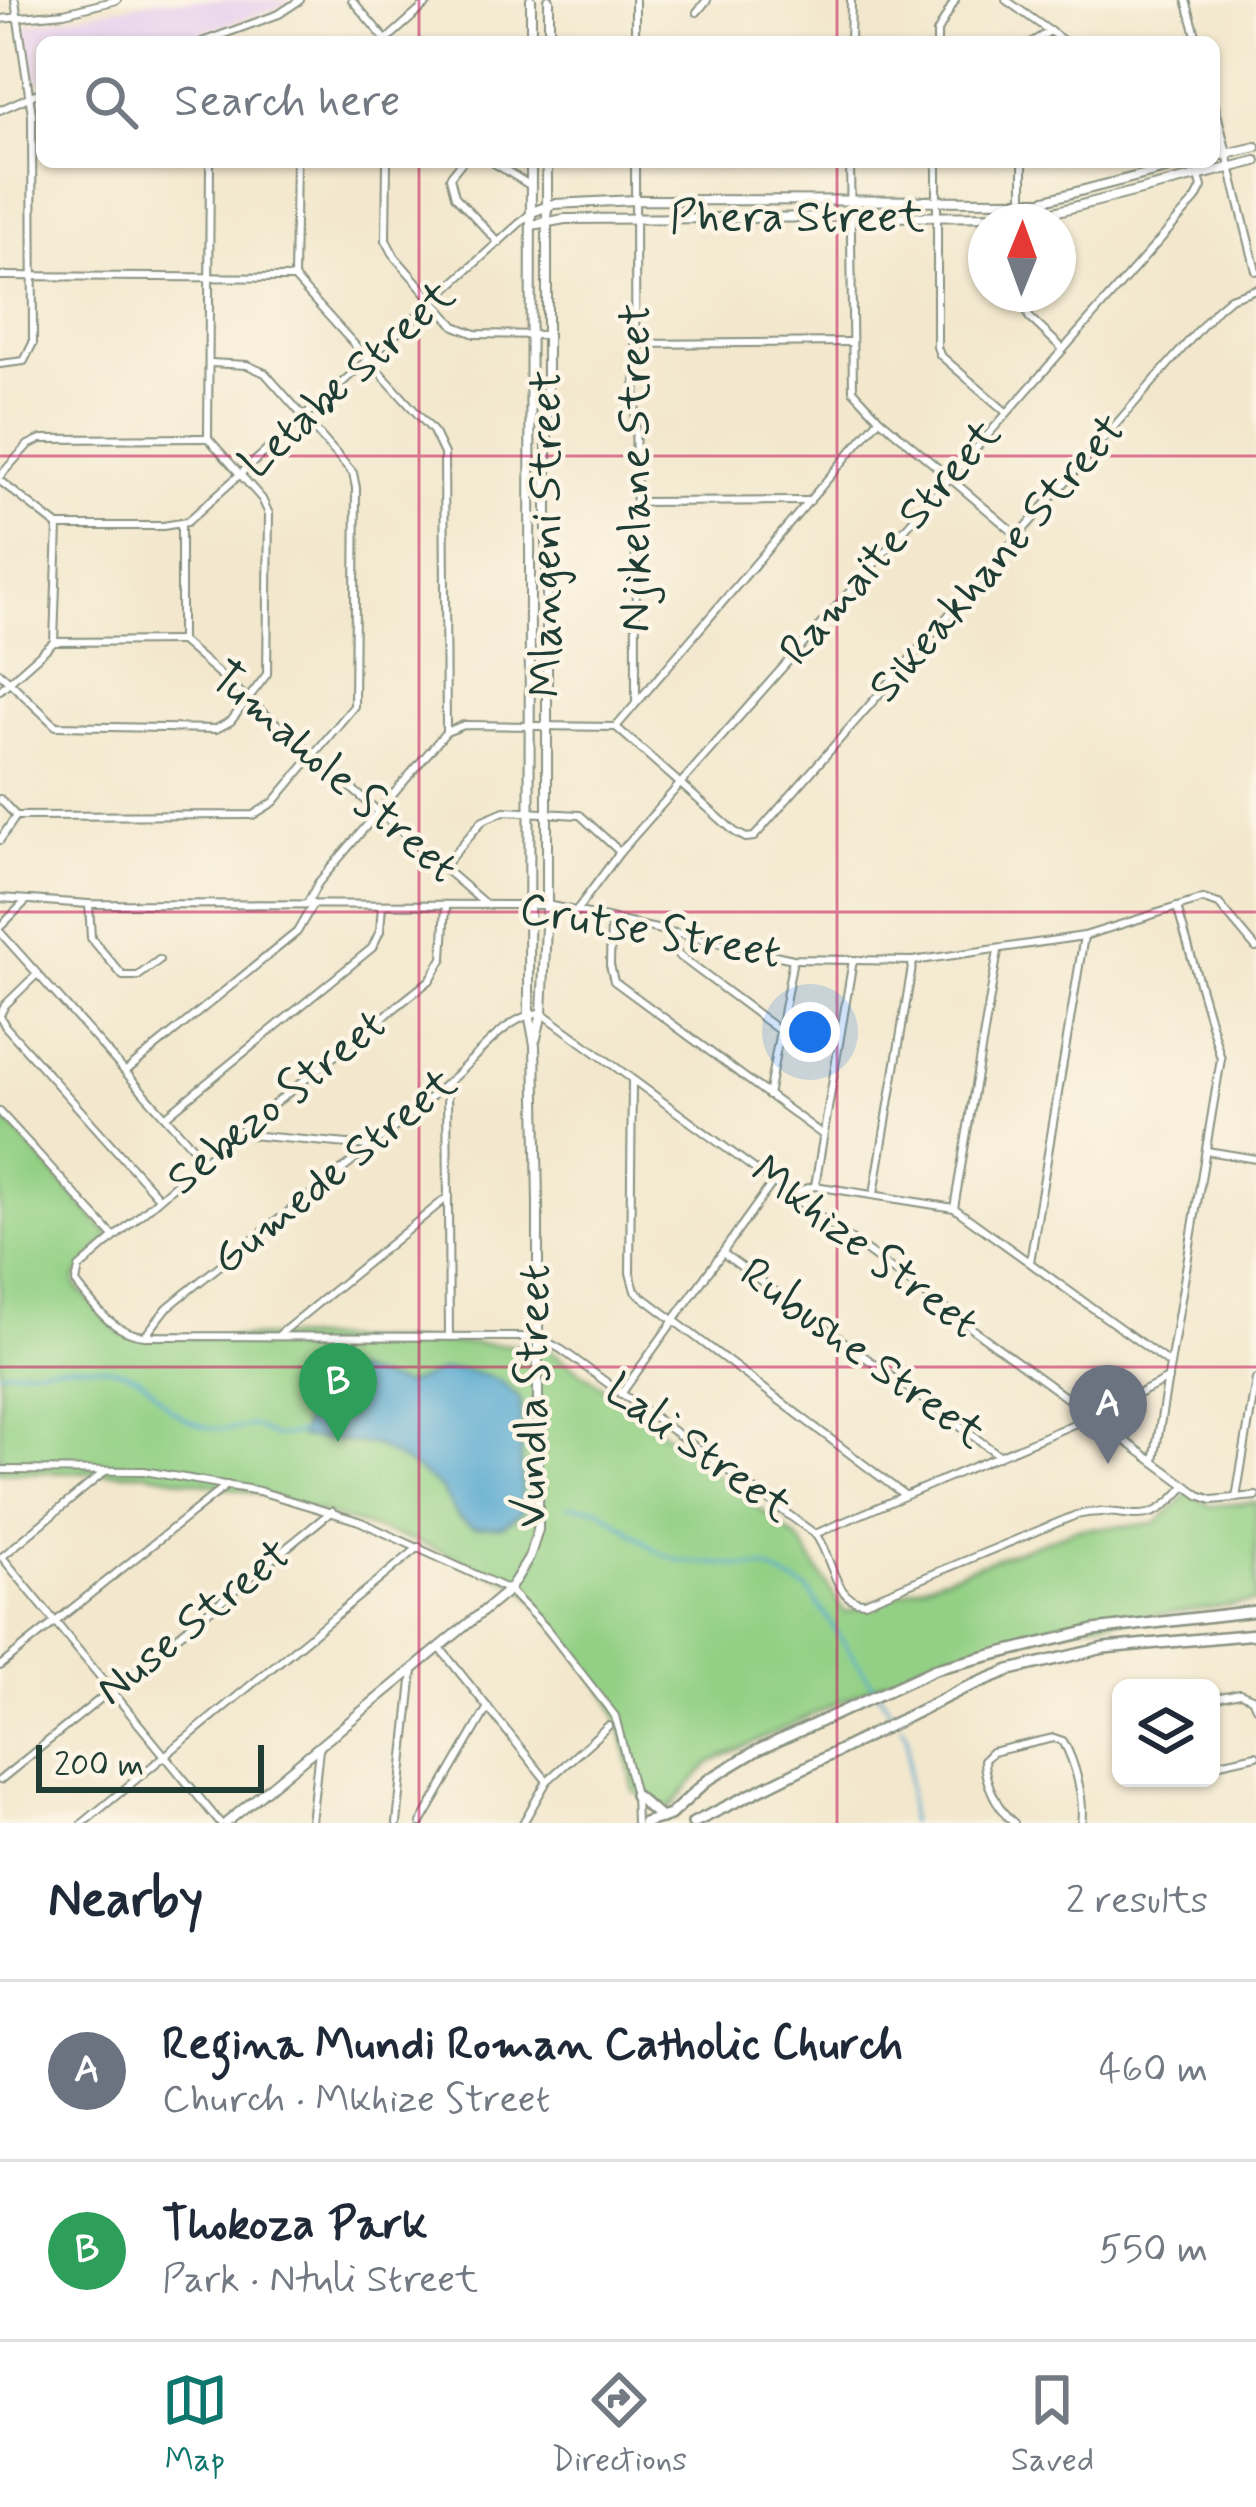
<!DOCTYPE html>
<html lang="en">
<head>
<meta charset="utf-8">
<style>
	:root { --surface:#fff; --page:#f6f6f7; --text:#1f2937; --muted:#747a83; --line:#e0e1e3; --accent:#0f766e }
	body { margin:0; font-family:Mynerve,sans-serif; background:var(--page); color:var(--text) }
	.controls { position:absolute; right:36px; bottom:36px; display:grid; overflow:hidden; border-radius:18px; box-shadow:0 3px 9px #0004 }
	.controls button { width:108px; height:108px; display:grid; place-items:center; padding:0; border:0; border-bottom:3px solid var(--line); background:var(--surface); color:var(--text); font:60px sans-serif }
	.compass { position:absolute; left:968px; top:204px; width:108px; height:108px; border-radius:50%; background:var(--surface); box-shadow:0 3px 9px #0004; rotate:1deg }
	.scale { position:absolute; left:36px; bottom:30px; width:228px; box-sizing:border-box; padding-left:12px; border:6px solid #1f3d34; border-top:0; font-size:33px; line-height:42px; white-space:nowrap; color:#1f3d34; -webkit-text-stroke:9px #fcf5e5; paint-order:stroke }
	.you { position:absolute; left:810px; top:1032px; width:42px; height:42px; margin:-30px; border:9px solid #fff; border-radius:50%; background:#1a73e8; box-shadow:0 0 0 18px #1a73e833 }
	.badge { display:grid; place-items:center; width:78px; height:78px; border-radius:50%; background:var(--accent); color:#fff; font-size:39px; font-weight:700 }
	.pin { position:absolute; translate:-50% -99px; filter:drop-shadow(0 3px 6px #0008) }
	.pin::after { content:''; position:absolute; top:63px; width:42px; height:36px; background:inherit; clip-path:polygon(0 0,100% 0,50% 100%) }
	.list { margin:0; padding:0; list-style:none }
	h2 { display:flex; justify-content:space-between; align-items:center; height:156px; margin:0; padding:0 48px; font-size:51px }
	h2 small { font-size:39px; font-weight:400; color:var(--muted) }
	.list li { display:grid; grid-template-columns:78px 1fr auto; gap:36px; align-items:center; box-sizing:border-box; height:180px; padding:0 48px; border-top:3px solid var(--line) }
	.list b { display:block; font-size:45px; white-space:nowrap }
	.list p { margin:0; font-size:39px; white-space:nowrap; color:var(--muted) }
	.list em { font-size:39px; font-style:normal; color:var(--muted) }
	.icon { flex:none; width:66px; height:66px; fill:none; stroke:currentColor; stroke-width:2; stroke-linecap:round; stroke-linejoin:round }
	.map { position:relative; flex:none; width:1256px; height:1823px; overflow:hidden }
	.search { position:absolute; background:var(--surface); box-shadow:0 3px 9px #0004; left:36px; right:36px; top:36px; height:132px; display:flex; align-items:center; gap:30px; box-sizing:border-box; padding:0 42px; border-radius:18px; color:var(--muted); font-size:45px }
	.sheet { height:516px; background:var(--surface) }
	nav { display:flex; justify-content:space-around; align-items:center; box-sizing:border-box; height:168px; border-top:3px solid var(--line); background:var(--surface); font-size:33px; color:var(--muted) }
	nav a { display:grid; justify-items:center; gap:6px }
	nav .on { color:var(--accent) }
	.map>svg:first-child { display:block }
</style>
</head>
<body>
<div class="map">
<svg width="1256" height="1823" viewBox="0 0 1256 1823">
	<rect width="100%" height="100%" fill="#fcf5e5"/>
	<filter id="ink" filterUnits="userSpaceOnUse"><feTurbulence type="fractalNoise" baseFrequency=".00833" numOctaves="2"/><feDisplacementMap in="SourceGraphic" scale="24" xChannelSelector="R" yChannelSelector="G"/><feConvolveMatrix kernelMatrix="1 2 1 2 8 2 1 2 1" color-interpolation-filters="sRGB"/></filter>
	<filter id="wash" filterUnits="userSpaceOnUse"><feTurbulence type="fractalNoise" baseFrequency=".004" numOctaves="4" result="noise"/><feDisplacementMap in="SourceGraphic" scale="48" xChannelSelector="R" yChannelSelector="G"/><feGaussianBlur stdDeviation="2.7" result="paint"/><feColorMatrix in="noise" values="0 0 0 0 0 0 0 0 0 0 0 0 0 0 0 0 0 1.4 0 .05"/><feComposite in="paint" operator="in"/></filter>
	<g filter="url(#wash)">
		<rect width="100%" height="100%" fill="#f3e8ce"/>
		<path fill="#e8d2ee" d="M157 0H290L282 7 170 42H42V84L33 76 24 35 28 25Z"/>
		<path fill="#93d085" stroke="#59865c" stroke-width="3" d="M0 1113 110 1236 75 1278 76 1286 120 1333 132 1337H277L544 1346 638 1412 800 1541 845 1613 1077 1529 1155 1524 1189 1493 1211 1506 1256 1502V1602L1076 1625 939 1656 709 1763 669 1809 634 1792 623 1733 609 1698 568 1640 523 1587 427 1545 254 1492 146 1473 0 1472Z"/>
		<path fill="#54a8d0" stroke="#3a7282" stroke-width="3" d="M345 1370 405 1385 443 1370H466L499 1380 520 1399 522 1512 503 1526 473 1527 458 1517 441 1489 415 1468 374 1445 300 1437 308 1405 322 1376Z"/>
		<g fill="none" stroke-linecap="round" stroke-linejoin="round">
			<g stroke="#54a8d0" stroke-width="3">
				<path d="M0 1371C40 1368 92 1359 131 1374 151 1381 157 1398 172 1410 194 1428 225 1434 252 1425L275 1437 304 1432"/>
				<path d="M567 1506 598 1508 657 1551 679 1561 767 1568 808 1590 895 1717"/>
				<path d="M901 1725 907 1734 910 1823"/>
			</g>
		</g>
	</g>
	<g filter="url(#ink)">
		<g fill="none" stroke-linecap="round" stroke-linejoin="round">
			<g stroke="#899281" stroke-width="10">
				<g id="minor">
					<path d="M352 0 385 39"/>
					<path d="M1006 0 1065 42"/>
					<path d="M1186 0 1198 42"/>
					<path d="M697 12 707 0"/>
					<path d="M0 19 64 13 117 0"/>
					<path d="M202 42 279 14 300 0"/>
					<path d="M384 42 431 0"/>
					<path d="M635 42V0"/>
					<path d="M850 42 851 0"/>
					<path d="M937 42V33L955 0"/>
					<path d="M1032 42 1050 31"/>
					<path d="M1214 101 1256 271"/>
					<path d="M0 110 42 91"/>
					<path d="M296 162 294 278 433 431 444 454 446 732 318 883 307 904"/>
					<path d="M387 162 386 240 395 257 455 326 475 334 546 335"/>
					<path d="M462 162 450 177 455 196 499 243"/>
					<path d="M492 162 531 186"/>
					<path d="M635 162 636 701"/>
					<path d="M850 162 853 390 879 418 1018 536"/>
					<path d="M937 162V347L940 355 1006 412"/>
					<path d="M1023 162V222"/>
					<path d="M0 276 294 278"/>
					<path d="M1023 294 1029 317 1063 349"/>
					<path d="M636 344 850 342"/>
					<path d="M0 364 24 361 33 343 32 114 15 0"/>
					<path d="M0 476 28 445 41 439 208 438"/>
					<path d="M0 481 58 526H163L187 522 532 212"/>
					<path d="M636 502 810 501"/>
					<path d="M181 525V641"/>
					<path d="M181 641 483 902"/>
					<path d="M54 642 181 641"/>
					<path d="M54 642 58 526"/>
					<path d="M0 673 56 726 216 729 231 721 267 674 269 514 262 499 208 438 210 162"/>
					<path d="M0 690 54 642"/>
					<path d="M616 727 879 419"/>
					<path d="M446 732 464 725 616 727 735 832 746 838 754 837 1217 309 1230 298 1256 289"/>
					<path d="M0 799 16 816 253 815 274 802 354 706 356 488 353 473 265 373 247 365 210 363"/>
					<path d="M0 840 16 816"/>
					<path d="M443 867 483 820 504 811 580 815 620 852"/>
					<path d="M0 898 89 904 547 905 793 959 913 961 1084 936 1203 899 1219 904 1256 948"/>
					<path d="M89 904 91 938 123 976H138L159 960"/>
					<path d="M446 905 443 958 430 980 204 1160 79 1268 76 1283C95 1307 113 1334 145 1336L539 1337 562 1350 815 1534C832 1554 834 1604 865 1602L1076 1515C1132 1502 1141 1538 1186 1485"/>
					<path d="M576 911 620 852 1196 199 1202 187 1195 162"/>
					<path d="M611 921 610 965 614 981 823 1135"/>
					<path d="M0 927 25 902"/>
					<path d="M0 932 204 1160"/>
					<path d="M673 937 678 955 780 1031"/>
					<path d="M0 1015 5 1005 37 974"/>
					<path d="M0 1016 5 1026 159 1198"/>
					<path d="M126 1071 297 932 313 904"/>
					<path d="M632 1080 630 1273 635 1291 903 1494"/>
					<path d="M447 1083 449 1335"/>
					<path d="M768 1096 793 959"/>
					<path d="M0 1112 114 1237"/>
					<path d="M166 1116 372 948 380 931 382 905"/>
					<path d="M239 1134 370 1146"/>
					<path d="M1207 1151 1256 1159"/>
					<path d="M815 1186 853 960"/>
					<path d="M789 1194 815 1186 954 1208 1170 1364"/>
					<path d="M874 1194 913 961"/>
					<path d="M954 1208 998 951"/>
					<path d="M724 1254 999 1455"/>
					<path d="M1030 1262 1084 936"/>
					<path d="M280 1334 449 1196"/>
					<path d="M145 1336 167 1308C262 1230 363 1158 455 1076 478 1055 510 1013 542 1013L1199 1495 1212 1500 1256 1496"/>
					<path d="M621 1394 773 1182"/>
					<path d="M1154 1461 1221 1059 1177 907"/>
					<path d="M0 1470 144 1471 259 1491 359 1521 509 1590 546 1628 615 1716 635 1795 636 1823"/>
					<path d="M1236 1498 1256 1379"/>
					<path d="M815 1534 1102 1412 1168 1379"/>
					<path d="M3 1556 103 1473"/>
					<path d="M2 1557 220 1823"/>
					<path d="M440 1648 547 1781"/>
					<path d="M0 1666 227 1485"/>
					<path d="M1211 1699 1240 1693 1252 1698 1256 1707"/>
					<path d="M1211 1765 1256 1755"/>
					<path d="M1146 1778H1157"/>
					<path d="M0 1780 332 1511"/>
					<path d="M83 1823 419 1547"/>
					<path d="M311 1823 319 1749"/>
					<path d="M397 1823 413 1671"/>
					<path d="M421 1823 488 1707"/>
					<path d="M523 1823 547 1781 608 1726"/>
					<path d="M1014 1823C998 1811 984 1780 984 1760L992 1752 1054 1738 1063 1741C1075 1762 1085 1799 1081 1823"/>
				</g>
			</g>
			<g stroke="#899281" stroke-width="12">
				<g id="tertiary">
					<path d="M531 42V0"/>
					<path d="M549 42V0"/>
					<path d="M1214 157 1256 147"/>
					<path d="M532 212 554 204 635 200 1041 201 1193 162"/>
					<path d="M532 225 565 219 1038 216 1256 161"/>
					<path d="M536 1038 542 1013 547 905V162"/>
					<path d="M226 1823 509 1590 529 1558 538 1530V1203L535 1045 529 1013 531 162"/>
				</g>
			</g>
			<g stroke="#899281" stroke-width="14">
				<g id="secondary">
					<path d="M635 1795 661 1818"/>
					<path d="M644 1823 670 1815 708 1780 756 1751 935 1669 1094 1630 1256 1611"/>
					<path d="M693 1823 963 1689 1010 1670 1104 1648 1256 1634"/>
				</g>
			</g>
			<use href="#minor" stroke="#fff" stroke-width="6"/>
			<use href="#tertiary" stroke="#fff" stroke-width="8"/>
			<use href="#secondary" stroke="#fff" stroke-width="9"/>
		</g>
	</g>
	<path fill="none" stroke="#c2185b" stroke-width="3" stroke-opacity="0.55" d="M419 0V42M837 0V42M419 162V1823M837 162V1823M0 456H1256M0 912H1256M0 1367H1256"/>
	<g text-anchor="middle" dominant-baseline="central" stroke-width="9" stroke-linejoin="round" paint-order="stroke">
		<g font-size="45" fill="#1f3d34" stroke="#fcf5e5">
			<text x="797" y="218">Phera Street</text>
			<text transform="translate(348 380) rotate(-42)">Letabe Street</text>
			<text transform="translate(636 468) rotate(-90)">Njikelane Street</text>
			<text transform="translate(547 534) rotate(-90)">Mlangeni Street</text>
			<text transform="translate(891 543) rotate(-49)">Ramaite Street</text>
			<text transform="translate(998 559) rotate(-49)">Sikeakhane Street</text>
			<text transform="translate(333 773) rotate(41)">Tumahole Street</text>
			<text transform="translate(650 932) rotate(10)">Crutse Street</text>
			<text transform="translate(277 1103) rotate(-39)">Sebezo Street</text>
			<text transform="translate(335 1172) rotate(-39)">Gumede Street</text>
			<text transform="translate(864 1248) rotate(37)">Mkhize Street</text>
			<text transform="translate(862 1354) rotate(36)">Rubushe Street</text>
			<text transform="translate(534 1396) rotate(-89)">Vundla Street</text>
			<text transform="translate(698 1449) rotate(36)">Lali Street</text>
			<text transform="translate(194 1623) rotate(-39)">Nuse Street</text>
		</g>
	</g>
</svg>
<div class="controls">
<button><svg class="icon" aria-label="layers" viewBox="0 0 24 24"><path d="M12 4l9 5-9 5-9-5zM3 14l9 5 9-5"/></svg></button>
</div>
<svg class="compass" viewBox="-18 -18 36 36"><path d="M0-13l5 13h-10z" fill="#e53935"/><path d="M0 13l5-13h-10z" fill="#747a83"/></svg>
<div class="scale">200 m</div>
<div class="you"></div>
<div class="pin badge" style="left:1108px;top:1464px;background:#6b7280">A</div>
<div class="pin badge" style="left:338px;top:1442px;background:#2e9e5b">B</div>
<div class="search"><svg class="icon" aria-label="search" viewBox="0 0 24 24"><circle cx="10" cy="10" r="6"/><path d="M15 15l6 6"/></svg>Search here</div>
</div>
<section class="sheet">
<h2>Nearby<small>2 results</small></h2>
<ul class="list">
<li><span class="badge" style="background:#6b7280">A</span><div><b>Regina Mundi Roman Catholic Church</b><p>Church · Mkhize Street</p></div><em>460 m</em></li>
<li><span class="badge" style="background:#2e9e5b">B</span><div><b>Thokoza Park</b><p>Park · Ntuli Street</p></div><em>550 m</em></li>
</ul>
</section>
<nav>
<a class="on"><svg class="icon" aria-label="map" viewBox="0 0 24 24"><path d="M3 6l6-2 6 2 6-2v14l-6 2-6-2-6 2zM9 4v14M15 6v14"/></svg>Map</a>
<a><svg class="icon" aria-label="directions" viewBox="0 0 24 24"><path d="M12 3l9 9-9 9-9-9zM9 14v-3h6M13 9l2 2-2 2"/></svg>Directions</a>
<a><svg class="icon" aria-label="saved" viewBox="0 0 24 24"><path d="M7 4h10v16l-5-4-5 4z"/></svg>Saved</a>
</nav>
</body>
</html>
